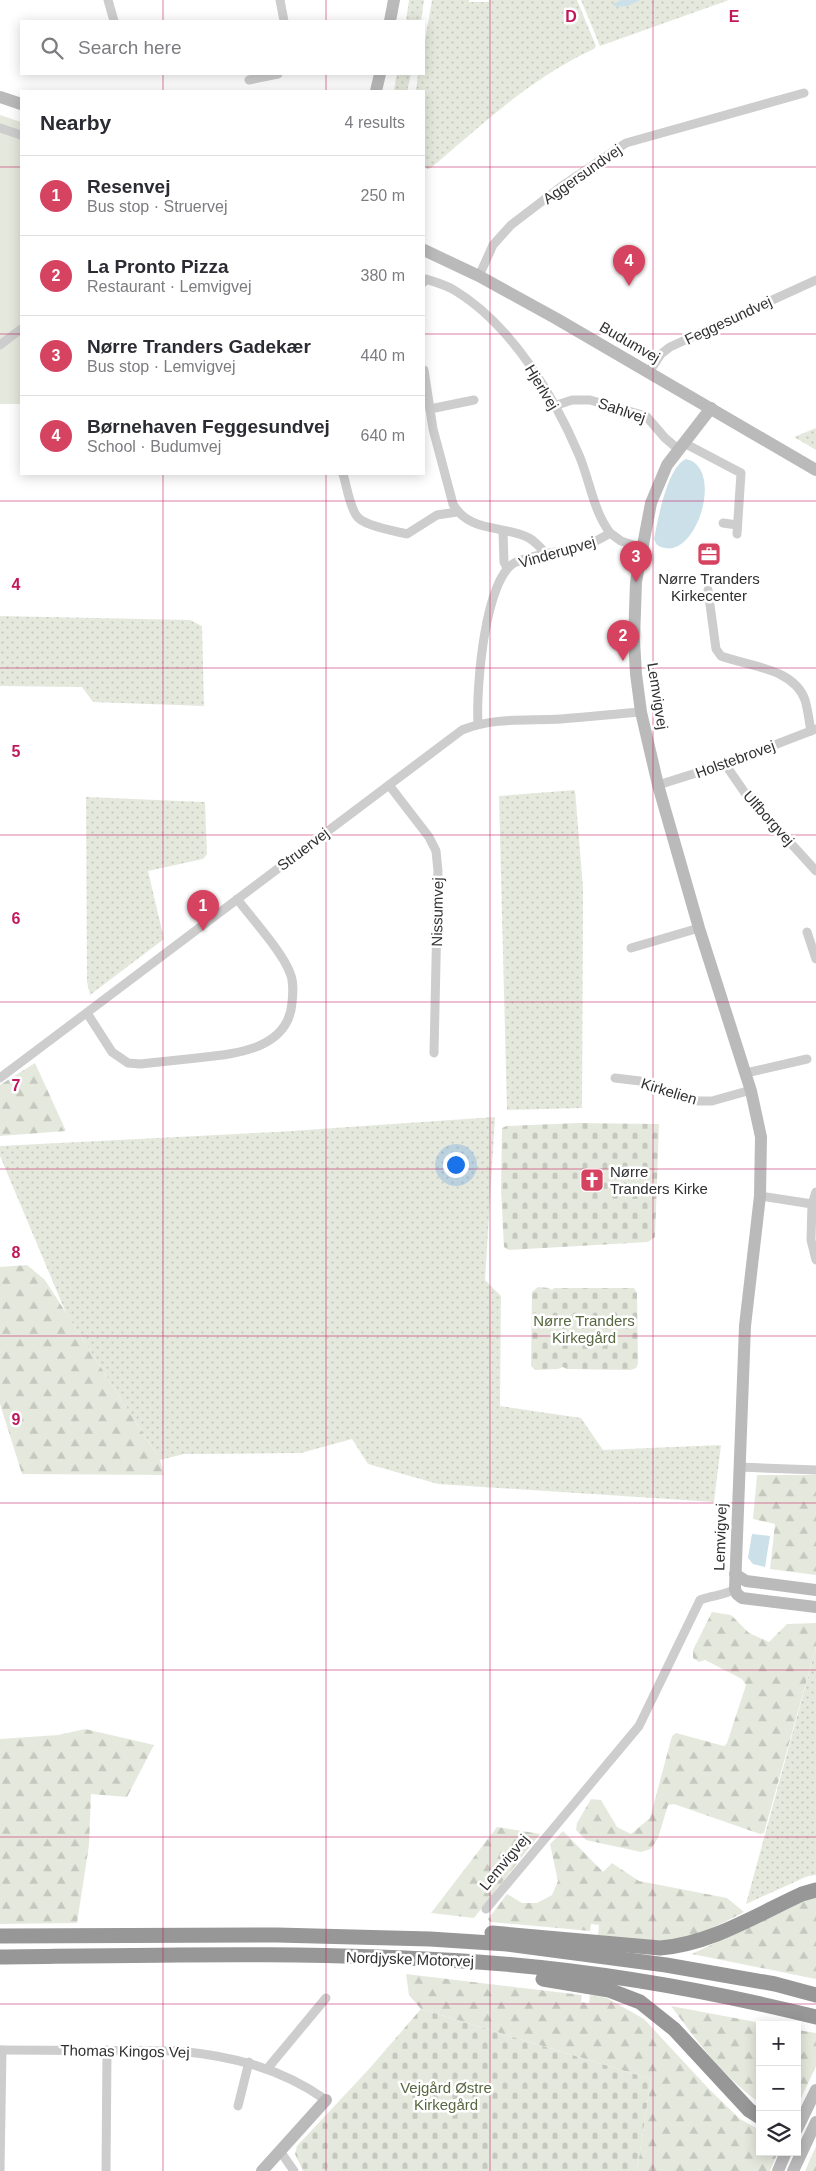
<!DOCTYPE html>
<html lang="en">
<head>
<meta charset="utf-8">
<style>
	:root { --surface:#fff; --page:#f7f7f7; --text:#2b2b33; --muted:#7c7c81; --line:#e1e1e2; --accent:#d64360 }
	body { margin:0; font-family:Arial,sans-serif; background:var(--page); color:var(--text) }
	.controls { position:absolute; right:15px; bottom:15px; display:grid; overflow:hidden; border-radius:0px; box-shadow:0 2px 12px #0003 }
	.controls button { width:45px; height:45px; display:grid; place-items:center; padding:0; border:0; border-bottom:1px solid var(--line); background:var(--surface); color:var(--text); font:25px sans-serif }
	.you { position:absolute; left:455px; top:1164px; width:18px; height:18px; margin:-12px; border:4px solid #fff; border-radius:50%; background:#1a73e8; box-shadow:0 0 0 8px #1a73e833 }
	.badge { display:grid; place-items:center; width:32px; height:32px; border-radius:50%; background:var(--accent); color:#fff; font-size:16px; font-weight:700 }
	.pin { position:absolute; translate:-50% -41px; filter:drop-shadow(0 1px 2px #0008) }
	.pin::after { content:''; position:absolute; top:26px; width:18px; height:15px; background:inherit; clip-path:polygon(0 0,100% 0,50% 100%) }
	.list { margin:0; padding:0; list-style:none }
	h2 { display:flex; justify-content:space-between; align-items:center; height:65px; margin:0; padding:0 20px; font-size:21px }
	h2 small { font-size:16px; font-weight:400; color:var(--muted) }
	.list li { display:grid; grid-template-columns:32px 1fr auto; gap:15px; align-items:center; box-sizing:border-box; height:80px; padding:0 20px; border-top:1px solid var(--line) }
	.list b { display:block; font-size:19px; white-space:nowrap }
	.list p { margin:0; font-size:16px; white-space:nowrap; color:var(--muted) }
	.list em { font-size:16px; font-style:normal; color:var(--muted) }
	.icon { flex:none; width:28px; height:28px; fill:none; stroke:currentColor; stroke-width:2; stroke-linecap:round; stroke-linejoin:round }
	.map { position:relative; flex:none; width:816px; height:2171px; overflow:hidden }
	.search { position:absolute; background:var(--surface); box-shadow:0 2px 12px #0003; left:20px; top:20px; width:405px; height:55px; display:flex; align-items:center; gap:12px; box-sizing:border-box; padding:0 18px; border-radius:0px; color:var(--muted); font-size:19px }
	.panel { position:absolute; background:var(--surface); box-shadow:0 2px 12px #0003; left:20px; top:90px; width:405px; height:385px; border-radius:0px }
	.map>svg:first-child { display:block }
</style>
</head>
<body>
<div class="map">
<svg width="816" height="2171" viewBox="0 0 816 2171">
	<defs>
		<pattern id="grass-dots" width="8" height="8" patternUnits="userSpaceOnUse" patternTransform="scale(1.25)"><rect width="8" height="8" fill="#e5e9dd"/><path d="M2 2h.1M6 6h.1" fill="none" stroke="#c5c8be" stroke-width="1.8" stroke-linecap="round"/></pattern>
		<pattern id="forest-firs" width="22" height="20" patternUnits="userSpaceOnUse" patternTransform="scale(1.25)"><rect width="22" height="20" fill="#e5e9dd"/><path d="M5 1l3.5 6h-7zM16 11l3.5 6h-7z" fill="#c5c8be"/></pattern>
		<pattern id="cemetery-stones" width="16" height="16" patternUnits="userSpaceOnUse" patternTransform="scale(1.25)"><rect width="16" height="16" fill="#e5e9dd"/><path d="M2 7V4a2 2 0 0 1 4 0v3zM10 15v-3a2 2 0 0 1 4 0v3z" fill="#c5c8be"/></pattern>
	</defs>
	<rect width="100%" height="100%" fill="#fff"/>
	<g fill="url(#grass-dots)">
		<path d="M409 0H424L421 21H406Z"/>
		<path d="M432 0H469V2H489V0H577L596 46 594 49C532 77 483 124 431 168L427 169 424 165V91H416L418 74H424V47Z"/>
		<path d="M581 0H729L600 46Z"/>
		<path d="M397 74H411L407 91 394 90Z"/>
		<path d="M816 428V450L794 437Z"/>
		<path d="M0 616 190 620 202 626 204 706 93 702 82 687 0 686Z"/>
		<path d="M575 790 583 888 582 1108 507 1110 499 796Z"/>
		<path d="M86 797 205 802 207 854 203 859 148 871 164 939 90 995 87 982Z"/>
		<path d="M495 1117 485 1280 501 1296 500 1406 581 1418 603 1450 721 1445 714 1502 438 1484 368 1464 352 1439 301 1453 184 1454 160 1460 66 1313 0 1156V1146L276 1132Z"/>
		<path d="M816 1647V1875L808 1876 746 1904Z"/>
	</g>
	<g fill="url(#forest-firs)">
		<path d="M35 1063 66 1131 0 1136V1085Z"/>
		<path d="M27 1265 45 1280 160 1460 164 1475 22 1474 0 1404V1267Z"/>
		<path d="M757 1475H816V1575L770 1569 775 1524 753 1519Z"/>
		<path d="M712 1612 731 1615 749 1633 769 1642 787 1624 816 1623V1647L764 1833 760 1834 674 1804 668 1805 658 1838 651 1849 641 1852 586 1840 576 1830 577 1823 591 1799 601 1800 617 1827 631 1834 650 1818 672 1736 676 1733 724 1746 727 1743 746 1685 742 1679 705 1660 699 1662 693 1658V1650Z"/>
		<path d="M85 1729 154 1745 127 1797 91 1794 89 1845 77 1923 0 1924V1739L58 1735Z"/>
		<path d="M497 1827 540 1834 474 1918 431 1913Z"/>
		<path d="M563 1831 603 1872 612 1863 639 1881 727 1898 744 1912C721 1924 698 1937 671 1940 647 1943 622 1938 598 1935L599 1925 591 1924 590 1931 490 1922 488 1919 507 1894 522 1903H537L552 1895 558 1881 550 1844Z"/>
		<path d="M816 1897V1979L692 1954 792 1906Z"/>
		<path d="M406 1974 582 1995 581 2002 589 2003 590 1995 607 1998 644 2019 709 2089 740 2119 760 2130V2152H778L770 2171H637L651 2079 421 2009 409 1995Z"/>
		<path d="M671 2006 772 2025H760V2103C723 2077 697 2041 671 2006Z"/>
		<path d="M797 2030 816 2033V2066L797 2107Z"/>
		<path d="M816 2146V2171H805Z"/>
	</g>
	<g fill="url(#cemetery-stones)">
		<path d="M578 1123 659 1124 655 1237 648 1242 509 1250 504 1247 501 1191 502 1128 507 1126Z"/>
		<path d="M538 1287 549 1288 552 1290 554 1288H634L637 1293 638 1364 636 1368 631 1370 567 1369 563 1367 558 1369 535 1370 531 1366 532 1292Z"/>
		<path d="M421 2009 651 2079 637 2171H303L295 2154 297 2146 369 2069Z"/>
	</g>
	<path fill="#e5e9dd" d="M0 115 21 122V404H0Z"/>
	<g fill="#cbe0e8">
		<path d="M621 0H640L628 6 616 7 613 4Z"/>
		<path d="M686 459C724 467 698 555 665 548 659 547 656 545 654 539 658 520 667 467 686 459Z"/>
		<path d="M752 1534 770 1536 765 1567 753 1564 748 1558Z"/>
	</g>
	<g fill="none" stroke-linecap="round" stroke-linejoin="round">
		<g stroke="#cdcdcd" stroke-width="9">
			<path d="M108 0 114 21"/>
			<path d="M280 0 284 21"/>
			<path d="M249 80 278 74"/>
			<path d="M0 128 21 135"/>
			<path d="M479 276 493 245 511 225 562 186 626 143 804 93"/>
			<path d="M424 282 426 279C435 282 446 285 454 290 511 324 554 396 579 455 590 481 593 510 610 533"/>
			<path d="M0 345 21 329"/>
			<path d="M424 370 433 429 453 504C469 533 504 525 529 538 536 542 541 548 546 554"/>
			<path d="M649 372 661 354 670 347 816 280"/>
			<path d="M554 406 572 400H590L646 416 665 438 678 449"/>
			<path d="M430 409 474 400"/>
			<path d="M684 443 741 473 737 534"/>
			<path d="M343 474C347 487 349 504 356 515 362 526 395 531 407 534L437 515 457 512"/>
			<path d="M723 523 737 525"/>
			<path d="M503 532 504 562 507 568"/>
			<path d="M708 590 716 649 721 656C748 666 794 668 805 700 808 710 809 721 811 731"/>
			<path d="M478 724C476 691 484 577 516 562 549 548 577 555 610 533L621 541 642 548"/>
			<path d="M725 764 745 793 816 871"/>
			<path d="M389 785 429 837 436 851 438 871 434 1053"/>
			<path d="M658 785 725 764 816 729"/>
			<path d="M807 932 816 959"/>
			<path d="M631 948 699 928"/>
			<path d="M87 1013 112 1052 128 1063 140 1064C159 1062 178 1060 197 1058 234 1054 288 1050 292 1003 293 993 294 982 290 973 283 953 251 917 237 899"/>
			<path d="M746 1073 807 1059"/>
			<path d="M0 1078 462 730C494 717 527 721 561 719 588 717 615 714 641 712"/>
			<path d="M615 1078 640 1081 698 1101H712L751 1090"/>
			<path d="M760 1196 812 1204 811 1240 816 1260"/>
			<path d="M812 1204 816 1192"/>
			<path d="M739 1467 816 1470"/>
			<path d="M486 1909 639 1726 700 1600C712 1595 724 1596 735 1589"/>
			<path d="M0 2050 178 2051C232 2056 281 2068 326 2100"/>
			<path d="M267 2069 326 1998"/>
			<path d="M238 2106 249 2062"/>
			<path d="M280 2151 294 2171"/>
			<path d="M0 2171 2 2050"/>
			<path d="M106 2171 107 2050"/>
		</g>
		<g stroke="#bababa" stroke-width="12">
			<path d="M390 21 394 0"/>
			<path d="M376 91 380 74"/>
			<path d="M0 97 21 104"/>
			<path d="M424 250 479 276 557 319 816 470"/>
			<path d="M711 408 667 465 651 503 636 582 634 640 636 674 641 712 658 785 699 928 751 1091 761 1137 760 1196 745 1326 735 1589 737 1594 742 1598 816 1607"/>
			<path d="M735 1574 746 1581 816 1590"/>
			<path d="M797 2129 816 2090"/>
			<path d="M262 2171 326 2100"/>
			<path d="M778 2171 786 2152"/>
			<path d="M793 2171 816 2122"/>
		</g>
		<g stroke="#979797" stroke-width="15">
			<path d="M492 1933 660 1948C711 1944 756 1915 802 1894L816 1890"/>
			<path d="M0 1936 277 1935 430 1939 507 1944 666 1965 775 1984 816 1995"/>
			<path d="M0 1957C159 1955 320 1951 478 1962 591 1970 707 1990 816 2017"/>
			<path d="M543 1979 609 1990 640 2002 674 2029 749 2110 760 2117"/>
		</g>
	</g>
	<path fill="none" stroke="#c2185b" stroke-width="1" stroke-opacity="0.55" d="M163 0V21M326 0V21M490 0V2171M653 0V2171M163 74V91M326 74V91M0 167H21M424 167H816M0 334H21M424 334H816M163 474V2171M326 474V2171M0 501H816M0 668H816M0 835H816M0 1002H816M0 1169H816M0 1336H816M0 1503H816M0 1670H816M0 1837H816M0 2004H816"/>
	<defs>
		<g id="office-square" transform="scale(1.25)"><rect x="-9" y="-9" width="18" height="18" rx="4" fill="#d64360" stroke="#fff"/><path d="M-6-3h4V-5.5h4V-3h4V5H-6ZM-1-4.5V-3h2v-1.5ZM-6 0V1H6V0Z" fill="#fff"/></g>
		<g id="church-square" transform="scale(1.25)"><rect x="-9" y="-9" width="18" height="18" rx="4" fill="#d64360" stroke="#fff"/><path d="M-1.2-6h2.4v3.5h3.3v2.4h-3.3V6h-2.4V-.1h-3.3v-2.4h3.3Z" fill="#fff"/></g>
	</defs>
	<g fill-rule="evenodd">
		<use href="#office-square" x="709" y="554"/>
		<use href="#church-square" x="592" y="1180"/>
	</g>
	<g text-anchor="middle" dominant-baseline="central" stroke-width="5" stroke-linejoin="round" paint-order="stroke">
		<g font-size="15" fill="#303030" stroke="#fff">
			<text transform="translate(582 174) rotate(-35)">Aggersundvej</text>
			<text transform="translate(728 320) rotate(-25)">Feggesundvej</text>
			<text transform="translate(630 342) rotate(30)">Budumvej</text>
			<text transform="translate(542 387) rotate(59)">Hjerlvej</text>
			<text transform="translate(622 410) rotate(19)">Sahlvej</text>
			<text transform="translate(557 552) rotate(-16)">Vinderupvej</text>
			<text transform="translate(658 696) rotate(81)">Lemvigvej</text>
			<text transform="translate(735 759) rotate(-20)">Holstebrovej</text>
			<text transform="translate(769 818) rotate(48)">Ulfborgvej</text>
			<text transform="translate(303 849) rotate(-37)">Struervej</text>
			<text transform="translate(437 912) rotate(-89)">Nissumvej</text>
			<text transform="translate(669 1091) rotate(17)">Kirkelien</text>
			<text transform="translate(720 1537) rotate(-88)">Lemvigvej</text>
			<text transform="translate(504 1862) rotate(-50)">Lemvigvej</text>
			<text transform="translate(410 1959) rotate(2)">Nordjyske Motorvej</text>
			<text transform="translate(125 2051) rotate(1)">Thomas Kingos Vej</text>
		</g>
		<g font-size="15" fill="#303030" stroke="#fff">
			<text x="709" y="578">Nørre Tranders<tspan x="709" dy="17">Kirkecenter</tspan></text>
			<text x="610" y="1171" text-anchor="start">Nørre<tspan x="610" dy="17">Tranders Kirke</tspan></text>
		</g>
		<g font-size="15" fill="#586841" stroke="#fff">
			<text x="584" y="1320">Nørre Tranders<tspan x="584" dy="17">Kirkegård</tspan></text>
			<text x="446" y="2087">Vejgård Østre<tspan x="446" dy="17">Kirkegård</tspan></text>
		</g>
	</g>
	<g font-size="16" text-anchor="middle" font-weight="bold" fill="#c2185b" stroke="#fff" stroke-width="5" stroke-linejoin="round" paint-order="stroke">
		<text x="571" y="22">D</text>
		<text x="734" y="22">E</text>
		<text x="16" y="590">4</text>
		<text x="16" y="757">5</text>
		<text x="16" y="924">6</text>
		<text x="16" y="1091">7</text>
		<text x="16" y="1258">8</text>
		<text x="16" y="1425">9</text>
	</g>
</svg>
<div class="controls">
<button>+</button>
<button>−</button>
<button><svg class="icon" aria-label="layers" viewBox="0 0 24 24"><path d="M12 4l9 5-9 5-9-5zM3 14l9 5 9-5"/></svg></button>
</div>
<div class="you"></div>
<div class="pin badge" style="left:203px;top:931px">1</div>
<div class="pin badge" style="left:623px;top:661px">2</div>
<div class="pin badge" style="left:636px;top:582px">3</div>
<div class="pin badge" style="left:629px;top:286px">4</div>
<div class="search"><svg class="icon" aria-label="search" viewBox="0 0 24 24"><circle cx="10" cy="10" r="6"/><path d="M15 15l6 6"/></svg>Search here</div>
<section class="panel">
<h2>Nearby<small>4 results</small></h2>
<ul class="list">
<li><span class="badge">1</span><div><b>Resenvej</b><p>Bus stop · Struervej</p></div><em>250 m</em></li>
<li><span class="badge">2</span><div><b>La Pronto Pizza</b><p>Restaurant · Lemvigvej</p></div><em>380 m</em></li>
<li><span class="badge">3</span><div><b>Nørre Tranders Gadekær</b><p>Bus stop · Lemvigvej</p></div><em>440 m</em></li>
<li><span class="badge">4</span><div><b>Børnehaven Feggesundvej</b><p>School · Budumvej</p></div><em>640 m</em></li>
</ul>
</section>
</div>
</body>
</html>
